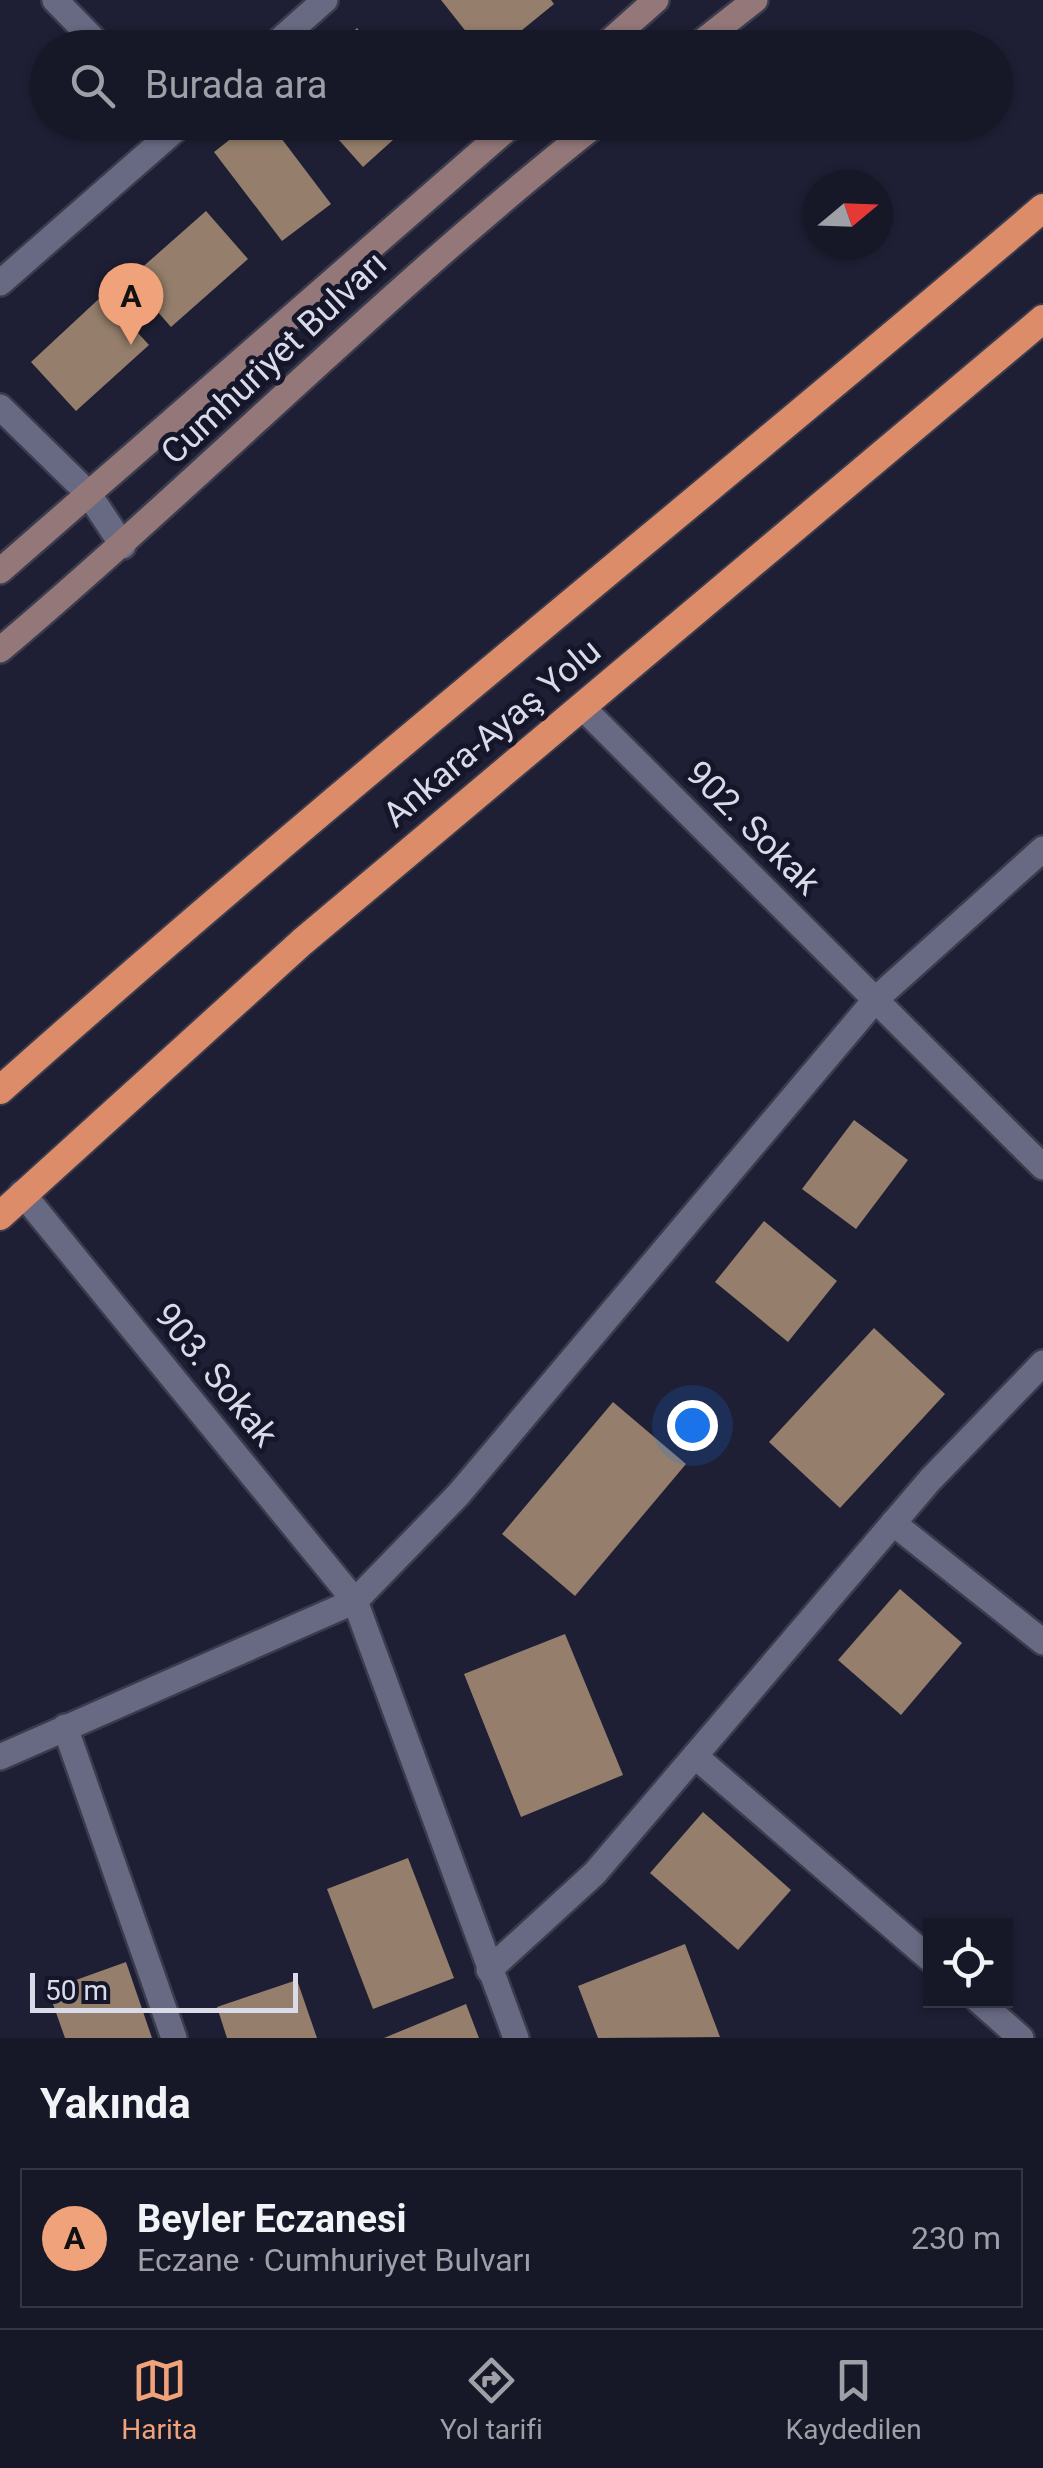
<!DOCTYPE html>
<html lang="tr">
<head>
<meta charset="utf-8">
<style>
	:root { --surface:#161727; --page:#1f202f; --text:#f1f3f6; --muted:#9e9fa7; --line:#353644; --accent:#f0a27a }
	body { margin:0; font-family:Roboto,sans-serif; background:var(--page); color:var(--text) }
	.controls { position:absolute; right:30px; bottom:30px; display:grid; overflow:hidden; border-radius:0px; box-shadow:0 2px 8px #0004 }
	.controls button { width:90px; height:90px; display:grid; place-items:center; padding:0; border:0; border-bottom:2px solid var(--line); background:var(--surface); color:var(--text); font:50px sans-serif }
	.compass { position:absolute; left:803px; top:170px; width:90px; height:90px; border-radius:50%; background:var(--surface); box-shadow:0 2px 8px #0004; rotate:71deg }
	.scale { position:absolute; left:30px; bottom:25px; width:268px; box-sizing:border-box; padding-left:10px; border:5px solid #d9dbe9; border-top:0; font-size:28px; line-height:35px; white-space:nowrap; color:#d9dbe9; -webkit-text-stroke:8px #15162a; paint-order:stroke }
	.you { position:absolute; left:692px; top:1425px; width:35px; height:35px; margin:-25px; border:8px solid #fff; border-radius:50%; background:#1a73e8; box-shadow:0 0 0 15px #1a73e833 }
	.badge { display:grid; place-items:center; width:65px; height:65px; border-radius:50%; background:var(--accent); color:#111; font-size:32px; font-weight:700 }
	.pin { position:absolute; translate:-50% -82px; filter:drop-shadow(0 2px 5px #0008) }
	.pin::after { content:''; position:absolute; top:52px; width:35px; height:30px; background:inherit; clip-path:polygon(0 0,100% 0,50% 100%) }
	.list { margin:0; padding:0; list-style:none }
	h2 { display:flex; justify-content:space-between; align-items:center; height:130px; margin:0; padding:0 40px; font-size:42px }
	h2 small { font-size:32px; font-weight:400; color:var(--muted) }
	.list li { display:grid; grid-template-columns:65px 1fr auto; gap:30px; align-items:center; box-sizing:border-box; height:140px; margin:0 20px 20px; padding:0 20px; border:2px solid var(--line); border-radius:0px }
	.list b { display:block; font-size:38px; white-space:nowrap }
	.list p { margin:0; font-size:32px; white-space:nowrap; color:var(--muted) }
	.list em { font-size:32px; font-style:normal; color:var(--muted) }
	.icon { flex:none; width:55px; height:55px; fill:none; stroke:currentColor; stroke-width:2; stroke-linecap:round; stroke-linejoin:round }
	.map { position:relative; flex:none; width:1043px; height:2038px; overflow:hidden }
	.search { position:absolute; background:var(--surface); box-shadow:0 2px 8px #0004; left:30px; right:30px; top:30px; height:110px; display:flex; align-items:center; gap:25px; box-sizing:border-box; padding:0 35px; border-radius:55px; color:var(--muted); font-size:38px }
	.sheet { height:290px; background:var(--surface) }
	nav { display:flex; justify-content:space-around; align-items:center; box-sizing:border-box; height:140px; border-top:2px solid var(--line); background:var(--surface); font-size:28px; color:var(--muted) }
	nav a { display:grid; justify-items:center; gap:5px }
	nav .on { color:var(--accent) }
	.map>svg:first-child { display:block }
</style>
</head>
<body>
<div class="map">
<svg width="1043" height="2038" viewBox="0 0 1043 2038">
	<rect width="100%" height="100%" fill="#1e1f34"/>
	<g fill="#957f6c">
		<path d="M441 0H551L554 4 500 48H479Z"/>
		<path d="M357 28 374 48H336Z"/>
		<path d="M252 122H269L331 204 282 241 214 152Z"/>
		<path d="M323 122H413L363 167Z"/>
		<path d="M206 211 248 259 171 327 129 279Z"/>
		<path d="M103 295 149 345 76 411 31 362Z"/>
		<path d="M854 1120 908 1160 856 1229 802 1189Z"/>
		<path d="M764 1221 837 1281 788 1342 715 1282Z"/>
		<path d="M874 1328 945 1394 840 1508 769 1442Z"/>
		<path d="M613 1402 686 1464 575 1596 502 1534Z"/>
		<path d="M900 1589 962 1643 901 1715 838 1660Z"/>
		<path d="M565 1634 623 1775 521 1817 464 1674Z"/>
		<path d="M703 1812 791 1890 738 1950 650 1873Z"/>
		<path d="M408 1858 454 1978 373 2009 327 1889Z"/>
		<path d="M685 1944 720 2037 598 2038 578 1986Z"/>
		<path d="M126 1962 152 2038H65L48 1990Z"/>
		<path d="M297 1980 317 2038H227L217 2007Z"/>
		<path d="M466 2004 479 2038H384Z"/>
	</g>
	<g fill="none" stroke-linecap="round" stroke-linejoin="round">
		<g stroke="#3a3b4c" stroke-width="30">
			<g id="minor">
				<path d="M55 0 102 48"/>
				<path d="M271 48 325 0"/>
				<path d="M0 283 184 122"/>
				<path d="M582 707 1043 1167"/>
				<path d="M22 1193 355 1601 516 2038"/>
				<path d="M893 1523 1043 1642"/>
				<path d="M65 1727 174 2038"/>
				<path d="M695 1756 930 1959"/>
				<path d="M0 1757 355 1601 458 1495 876 999 1043 849"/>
				<path d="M489 1970 595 1873 930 1480 1043 1363"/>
				<path d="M978 2000 1021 2038"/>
			</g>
		</g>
		<g stroke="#3a3b4c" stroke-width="30">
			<path id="tertiary" d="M0 407 88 493 123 546"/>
		</g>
		<g stroke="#3a3b4c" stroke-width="30">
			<g id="secondary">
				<path d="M602 48 656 0"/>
				<path d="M694 48 755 0"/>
				<path d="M0 571 515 122"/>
				<path d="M0 650C203 478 390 287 599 122"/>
			</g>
		</g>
		<g stroke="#3a3b4c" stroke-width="32">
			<g id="trunk">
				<path d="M0 1090C340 787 696 504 1043 208"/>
				<path d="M0 1216 302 942 1043 319"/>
			</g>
		</g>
		<use href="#minor" stroke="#676a82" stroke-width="25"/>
		<use href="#tertiary" stroke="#676a82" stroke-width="25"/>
		<use href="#secondary" stroke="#937779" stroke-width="25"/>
		<use href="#trunk" stroke="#dc8c69" stroke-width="28"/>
	</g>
	<g text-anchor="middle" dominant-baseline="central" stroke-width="10" stroke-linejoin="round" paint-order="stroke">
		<g font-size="35" fill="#d9dbe9" stroke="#15162a">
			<text transform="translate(274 358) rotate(-43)">Cumhuriyet Bulvarı</text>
			<text transform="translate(492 733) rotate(-40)">Ankara-Ayaş Yolu</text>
			<text transform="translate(753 828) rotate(45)">902. Sokak</text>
			<text transform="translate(216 1375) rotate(51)">903. Sokak</text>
		</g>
	</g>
</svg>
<div class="controls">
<button><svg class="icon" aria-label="locate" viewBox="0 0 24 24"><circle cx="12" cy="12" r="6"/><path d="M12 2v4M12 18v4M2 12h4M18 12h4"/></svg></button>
</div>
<svg class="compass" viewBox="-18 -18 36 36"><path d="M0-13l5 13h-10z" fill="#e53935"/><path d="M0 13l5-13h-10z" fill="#9e9fa7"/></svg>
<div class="scale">50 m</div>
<div class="you"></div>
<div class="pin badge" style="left:131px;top:345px">A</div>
<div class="search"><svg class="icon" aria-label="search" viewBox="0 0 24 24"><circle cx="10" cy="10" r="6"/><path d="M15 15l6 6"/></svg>Burada ara</div>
</div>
<section class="sheet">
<h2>Yakında<small></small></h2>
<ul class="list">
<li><span class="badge">A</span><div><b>Beyler Eczanesi</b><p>Eczane · Cumhuriyet Bulvarı</p></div><em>230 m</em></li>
</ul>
</section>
<nav>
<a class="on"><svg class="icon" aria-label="map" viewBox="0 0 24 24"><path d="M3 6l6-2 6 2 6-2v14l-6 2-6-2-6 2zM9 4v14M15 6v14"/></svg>Harita</a>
<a><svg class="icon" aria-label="directions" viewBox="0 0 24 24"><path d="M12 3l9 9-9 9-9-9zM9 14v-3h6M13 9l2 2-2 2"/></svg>Yol tarifi</a>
<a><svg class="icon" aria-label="saved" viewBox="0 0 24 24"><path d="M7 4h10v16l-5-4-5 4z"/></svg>Kaydedilen</a>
</nav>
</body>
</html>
